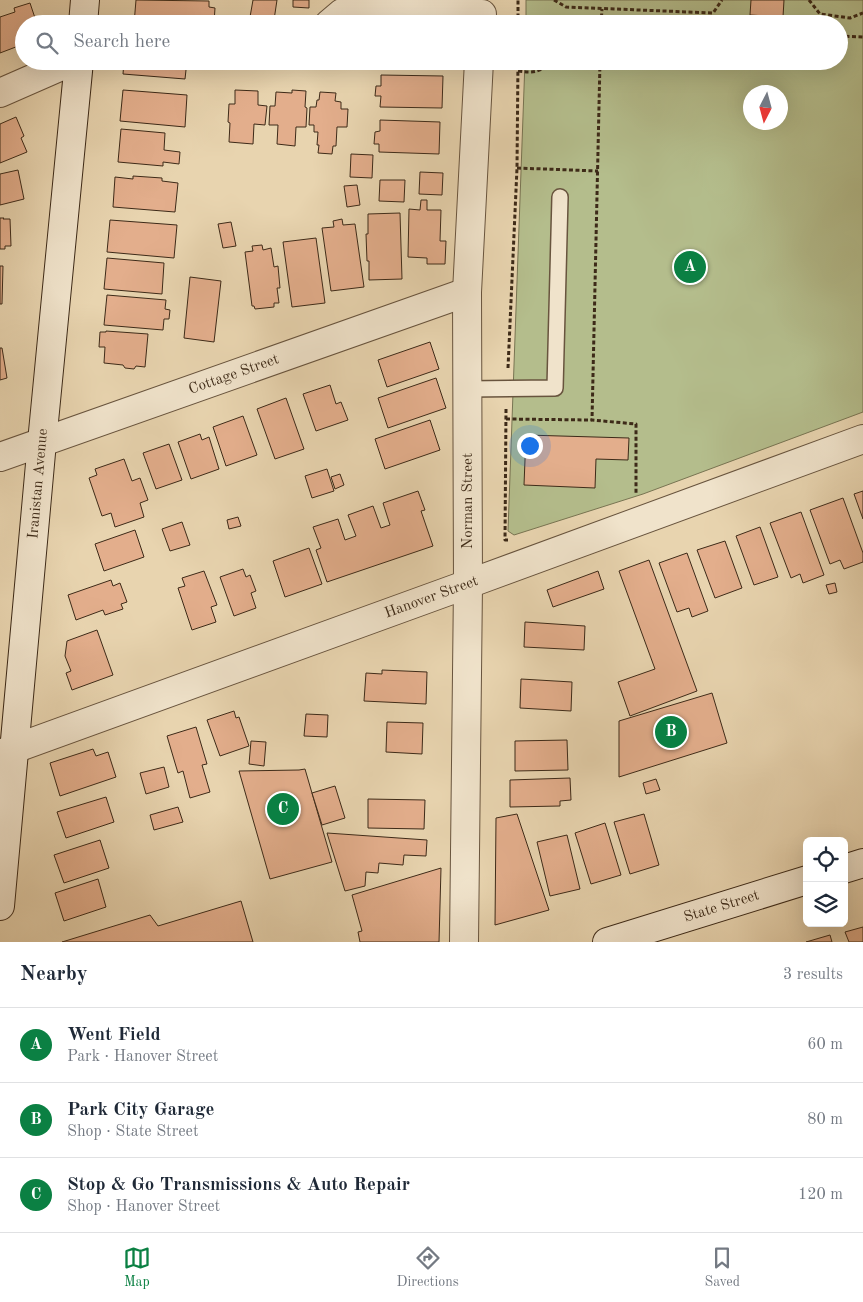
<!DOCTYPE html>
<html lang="en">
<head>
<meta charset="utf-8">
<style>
	:root { --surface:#fff; --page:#f6f6f7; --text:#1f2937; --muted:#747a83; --line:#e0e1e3; --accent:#0b8043 }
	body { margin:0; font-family:"Old Standard TT",serif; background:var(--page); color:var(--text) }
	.controls { position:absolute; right:15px; bottom:15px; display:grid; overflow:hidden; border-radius:8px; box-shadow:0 5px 20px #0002 }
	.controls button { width:45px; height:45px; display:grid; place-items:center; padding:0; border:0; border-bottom:1px solid var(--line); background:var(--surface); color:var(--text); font:25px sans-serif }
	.compass { position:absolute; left:743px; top:85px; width:45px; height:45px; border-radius:50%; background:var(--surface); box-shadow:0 5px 20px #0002; rotate:186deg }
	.you { position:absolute; left:529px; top:445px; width:18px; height:18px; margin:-12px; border:4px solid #fff; border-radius:50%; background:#1a73e8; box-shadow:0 0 0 8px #1a73e833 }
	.badge { display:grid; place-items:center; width:32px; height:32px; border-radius:50%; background:var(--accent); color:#fff; font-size:16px; font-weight:700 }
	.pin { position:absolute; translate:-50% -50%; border:2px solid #fff; box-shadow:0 1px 5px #0006 }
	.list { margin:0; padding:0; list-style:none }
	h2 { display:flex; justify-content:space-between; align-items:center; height:65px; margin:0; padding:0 20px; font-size:21px }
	h2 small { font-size:16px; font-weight:400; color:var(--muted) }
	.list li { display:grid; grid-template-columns:32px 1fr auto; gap:15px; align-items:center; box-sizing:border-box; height:75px; padding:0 20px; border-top:1px solid var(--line) }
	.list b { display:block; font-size:19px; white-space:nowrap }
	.list p { margin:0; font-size:16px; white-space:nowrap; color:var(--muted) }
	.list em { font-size:16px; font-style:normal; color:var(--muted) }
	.icon { flex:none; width:28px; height:28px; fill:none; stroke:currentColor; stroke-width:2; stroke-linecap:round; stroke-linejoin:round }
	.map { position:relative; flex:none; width:863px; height:942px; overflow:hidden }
	.search { position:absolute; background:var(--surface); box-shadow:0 5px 20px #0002; left:15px; right:15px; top:15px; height:55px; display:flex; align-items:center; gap:12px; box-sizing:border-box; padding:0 18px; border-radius:28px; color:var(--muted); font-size:19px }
	.sheet { height:290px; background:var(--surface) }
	nav { display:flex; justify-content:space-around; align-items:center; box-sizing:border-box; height:70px; border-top:1px solid var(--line); background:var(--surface); font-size:14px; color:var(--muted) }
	nav a { display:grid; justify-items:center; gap:2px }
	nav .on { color:var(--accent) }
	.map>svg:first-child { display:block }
</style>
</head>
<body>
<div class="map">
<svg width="863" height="942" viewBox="0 0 863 942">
	<rect width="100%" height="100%" fill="#e8d4af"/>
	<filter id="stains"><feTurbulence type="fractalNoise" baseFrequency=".004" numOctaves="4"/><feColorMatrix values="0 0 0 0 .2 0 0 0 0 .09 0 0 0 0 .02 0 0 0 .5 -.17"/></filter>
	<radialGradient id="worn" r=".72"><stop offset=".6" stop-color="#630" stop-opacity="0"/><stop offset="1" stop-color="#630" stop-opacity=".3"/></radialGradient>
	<path fill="#b4bd8c" stroke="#787452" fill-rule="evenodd" d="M526 0H863V412L643 494 514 535 508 531 525 61H839V24H526ZM750 92H780V122H750Z"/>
	<g fill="#e3ae8c" stroke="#3d2a18">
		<path d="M136 0 209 1V7L215 8 214 23 208 22 207 24H134Z"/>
		<path d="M253 0H277L274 20 250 17Z"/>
		<path d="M293 0H309V8L293 7Z"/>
		<path d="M751 0H784L783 17 750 15Z"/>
		<path d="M30 3 37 24H24V40L20 42 21 45 0 53V17L15 12 14 8Z"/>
		<path d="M124 61H187L185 79 123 74Z"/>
		<path d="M381 75 443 76 442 108 380 107 381 96H375L376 86H381Z"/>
		<path d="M123 90 187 95 185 127 120 121Z"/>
		<path d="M235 90 258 91V105L267 106 265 125 254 124 253 144 229 142 230 123 228 122 229 104H235Z"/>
		<path d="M292 90 306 91 305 107 307 108 306 127H296L295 146 277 144 278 125H269L270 106H275L276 92 292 93Z"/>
		<path d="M320 92 336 93 335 101 341 102V109H348L347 127H337L336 146H333L332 154 318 153 319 145H317L318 132H314V125H309L310 107H316L317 100H319Z"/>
		<path d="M16 117 24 136 21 138 27 152 0 163V124Z"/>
		<path d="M380 120 440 122 439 154 379 152V144H374L375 132 380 131Z"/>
		<path d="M121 129 165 133 164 150 180 152 179 164 163 162V166L118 162Z"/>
		<path d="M351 154 373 155 372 178 350 177Z"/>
		<path d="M18 170 24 199 0 205V174Z"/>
		<path d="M420 172 443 173 442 195 419 194Z"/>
		<path d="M133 176 162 178V181L178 183 175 212 113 207 115 177 133 179Z"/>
		<path d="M380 180H405L404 202 379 201Z"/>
		<path d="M357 185 360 205 347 207 344 186Z"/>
		<path d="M421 200H427V210H441L440 241H446L445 264H427V258L408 257 409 209 420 210Z"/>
		<path d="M400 213 402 279 369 280V261H367L366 234H368V214Z"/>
		<path d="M0 218H4L3 219H10L11 246H5V249H0Z"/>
		<path d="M342 219 343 225 355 224 364 287 331 291 322 228 334 227 333 221Z"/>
		<path d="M110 220 177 225 174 258 107 252Z"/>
		<path d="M231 222 236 246 223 248 218 224Z"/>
		<path d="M316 238 325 303 292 307 283 242Z"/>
		<path d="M262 245 263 250 271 248 274 267 278 266 280 288H277L279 303H274V307L255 309 254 306H252L245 252 253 251 252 246Z"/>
		<path d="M107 258 164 263 162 294 104 289Z"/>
		<path d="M0 266H3L2 304H0Z"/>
		<path d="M190 277 221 281 214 342 184 338Z"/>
		<path d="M107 295 166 300 165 309 170 310 169 319H164L163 330 104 325Z"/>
		<path d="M106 331 148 334 145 367 136 366 134 369 125 368 123 365 104 363 105 347H99L100 332H106Z"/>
		<path d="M430 342 439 369 387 387 378 360Z"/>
		<path d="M0 348H2L7 378 0 380Z"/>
		<path d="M436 378 446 408 388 428 378 398Z"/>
		<path d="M330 385 336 404 341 402 348 420 316 431 303 394Z"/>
		<path d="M286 398 304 449 275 459 257 409Z"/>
		<path d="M243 416 257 455 226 466 213 427Z"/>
		<path d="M430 420 440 450 385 469 375 439Z"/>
		<path d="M200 434 202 440 209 437 219 469 191 479 178 442Z"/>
		<path d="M526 435 629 438 628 460 596 459 595 488 524 485Z"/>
		<path d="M169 444 182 480 156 489 143 453Z"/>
		<path d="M124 459 132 481 140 478 148 500 140 503 144 517 115 527 111 513 102 516 89 478 97 475 95 469Z"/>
		<path d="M327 469 334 491 312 498 305 476Z"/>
		<path d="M340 474 344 485 335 489 331 477Z"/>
		<path d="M418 491 425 510 421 511 433 546 327 582 316 550 321 548 313 527 338 519 345 540 356 536 348 515 373 506 381 528 390 525 383 503Z"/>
		<path d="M863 491V519L854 494Z"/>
		<path d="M843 498 863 553V562L844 569 840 560 830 564 810 510Z"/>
		<path d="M801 512 824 575 803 583 800 574 791 578 770 523Z"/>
		<path d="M238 517 241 526 229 529 227 520Z"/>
		<path d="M182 522 190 545 170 551 162 529Z"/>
		<path d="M760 527 778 577 754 585 736 536Z"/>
		<path d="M135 530 144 557 104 571 95 544Z"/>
		<path d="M725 541 742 588 715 598 697 550Z"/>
		<path d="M309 548 322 584 285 597 273 561Z"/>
		<path d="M687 553 708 611 692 617 689 608 677 612 659 563Z"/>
		<path d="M649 560 697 691 630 716 618 682 655 669 619 571Z"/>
		<path d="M243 569 246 577 250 575 256 591 251 593 256 608 234 616 220 577Z"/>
		<path d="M204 571 217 605 211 607 216 622 192 630 178 588 185 586 182 578Z"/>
		<path d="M598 571 604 589 553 607 547 590Z"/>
		<path d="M111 580 113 586 120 583 127 602 121 604 123 609 105 615 103 610 76 620 68 595Z"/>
		<path d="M835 583 837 592 829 594 826 585Z"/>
		<path d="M525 622 585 626 584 650 524 647Z"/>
		<path d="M97 630 113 675 72 690 66 673 71 671 65 656 67 641Z"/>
		<path d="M382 670 427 672 426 704 364 701 366 673 382 674Z"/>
		<path d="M521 679 572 682 571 711 520 708Z"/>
		<path d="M712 693 727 743 619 777V721Z"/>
		<path d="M234 711 236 718 239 717 249 746 220 756 207 720Z"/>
		<path d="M306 714 328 715 327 737 304 736Z"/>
		<path d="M387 722 423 723 422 754 386 752Z"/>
		<path d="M196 727 207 764 202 765 210 792 190 798 183 771 178 773 167 736Z"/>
		<path d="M567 740 568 770 515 771V741Z"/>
		<path d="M251 741 266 742 264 766 249 764Z"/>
		<path d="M93 749 96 756 108 752 116 777 60 796 50 763Z"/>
		<path d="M164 767 169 787 146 794 140 773Z"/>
		<path d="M305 769 332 862 270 879 239 771 299 770Z"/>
		<path d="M570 778 571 800 560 801V806L510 807V780Z"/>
		<path d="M656 779 660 790 646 794 643 783Z"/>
		<path d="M335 786 345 818 322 825 312 793Z"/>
		<path d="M106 797 114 822 66 838 57 812Z"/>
		<path d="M368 799 425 800 424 829 368 828Z"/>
		<path d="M178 807 183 822 154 830 150 815Z"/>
		<path d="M517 814 549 910 495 925 496 818Z"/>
		<path d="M644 814 659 865 630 874 614 822Z"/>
		<path d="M605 823 621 875 591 884 575 833Z"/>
		<path d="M327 833 427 840 426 856 404 855 403 865 379 863 378 873 366 872 365 886 345 891Z"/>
		<path d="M567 835 580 889 550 896 537 842Z"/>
		<path d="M100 840 109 868 64 883 54 855Z"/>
		<path d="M441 868 439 942H360L358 932 362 931 352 895Z"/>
		<path d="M98 879 106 907 64 921 55 893Z"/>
		<path d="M241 901 253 942H62L150 915 158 926Z"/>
		<path d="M863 927V942H849L845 932Z"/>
		<path d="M830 935 832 942H806Z"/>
	</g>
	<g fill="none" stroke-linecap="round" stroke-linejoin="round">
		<g stroke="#68543e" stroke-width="18">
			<path id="lane" d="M467 389 555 388 560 197"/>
		</g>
		<g stroke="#68543e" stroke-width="30">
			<g id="street">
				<path d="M329 24 342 13 482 14"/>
				<path d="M0 93 73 61"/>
				<path id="s1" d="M0 457 467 292"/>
				<path id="s2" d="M0 754 468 584 863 439"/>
				<path d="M464 942 468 584 467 292 479 61"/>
			</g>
		</g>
		<g stroke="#3d2a18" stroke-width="30">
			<g id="secondary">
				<path d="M83 24 85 0"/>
				<path d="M844 869 863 863"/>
				<path id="s3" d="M0 906 42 442 79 61"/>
				<path id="s4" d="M607 942 807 880"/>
			</g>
		</g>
		<g stroke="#3d2a18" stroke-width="3" stroke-dasharray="4 2.5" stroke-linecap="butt">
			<path d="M554 0 566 7 713 13 722 0"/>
			<path d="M809 0 820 14 850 18 863 13"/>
			<path d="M518 24V0"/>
			<path d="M601 24 602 9"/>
			<path d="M839 36 863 37"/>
			<path d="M600 61 592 420 636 424V495"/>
			<path d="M518 71C533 73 540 73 552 61"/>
			<path d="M517 168 598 171"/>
			<path d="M508 368 517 168 518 61"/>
			<path d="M506 409 505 540H508"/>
			<path d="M506 419 592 420"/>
		</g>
		<use href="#lane" stroke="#f0e3cb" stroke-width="15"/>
		<use href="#street" stroke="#f0e3cb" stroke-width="28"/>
		<use href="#secondary" stroke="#f0e3cb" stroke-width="28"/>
	</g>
	<g text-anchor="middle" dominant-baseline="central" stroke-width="4.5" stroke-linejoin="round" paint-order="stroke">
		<g font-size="15" fill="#3d2a18" stroke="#f0e3cb">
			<text stroke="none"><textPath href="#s1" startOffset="248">Cottage Street</textPath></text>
			<text stroke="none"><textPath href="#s3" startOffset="424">Iranistan Avenue</textPath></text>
			<text transform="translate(468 501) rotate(-90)">Norman Street</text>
			<text stroke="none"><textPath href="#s2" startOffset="459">Hanover Street</textPath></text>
			<text stroke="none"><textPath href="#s4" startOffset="120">State Street</textPath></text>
		</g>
	</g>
	<rect width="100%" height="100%" filter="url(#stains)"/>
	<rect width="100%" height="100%" fill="url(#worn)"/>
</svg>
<div class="controls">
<button><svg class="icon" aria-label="locate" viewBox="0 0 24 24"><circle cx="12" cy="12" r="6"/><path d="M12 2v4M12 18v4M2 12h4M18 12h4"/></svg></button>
<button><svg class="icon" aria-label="layers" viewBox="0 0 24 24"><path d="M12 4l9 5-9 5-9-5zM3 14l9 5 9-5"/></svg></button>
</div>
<svg class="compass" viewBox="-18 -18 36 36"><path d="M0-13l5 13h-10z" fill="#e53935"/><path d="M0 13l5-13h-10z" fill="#747a83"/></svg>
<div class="you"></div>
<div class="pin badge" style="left:690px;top:267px">A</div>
<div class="pin badge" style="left:671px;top:732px">B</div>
<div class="pin badge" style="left:283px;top:809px">C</div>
<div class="search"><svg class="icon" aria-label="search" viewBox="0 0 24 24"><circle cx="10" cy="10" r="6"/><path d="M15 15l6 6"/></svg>Search here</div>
</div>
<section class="sheet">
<h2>Nearby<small>3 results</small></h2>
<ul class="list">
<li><span class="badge">A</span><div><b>Went Field</b><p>Park · Hanover Street</p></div><em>60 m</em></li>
<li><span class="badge">B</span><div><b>Park City Garage</b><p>Shop · State Street</p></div><em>80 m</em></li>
<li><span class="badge">C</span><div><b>Stop &amp; Go Transmissions &amp; Auto Repair</b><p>Shop · Hanover Street</p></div><em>120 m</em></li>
</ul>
</section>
<nav>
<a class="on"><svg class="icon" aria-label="map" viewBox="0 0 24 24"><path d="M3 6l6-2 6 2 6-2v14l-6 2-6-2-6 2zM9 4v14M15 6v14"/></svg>Map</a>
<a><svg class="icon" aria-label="directions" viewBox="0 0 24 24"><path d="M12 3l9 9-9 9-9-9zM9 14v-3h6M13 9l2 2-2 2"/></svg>Directions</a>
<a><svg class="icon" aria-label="saved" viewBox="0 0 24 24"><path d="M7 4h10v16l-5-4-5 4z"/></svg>Saved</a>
</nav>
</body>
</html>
